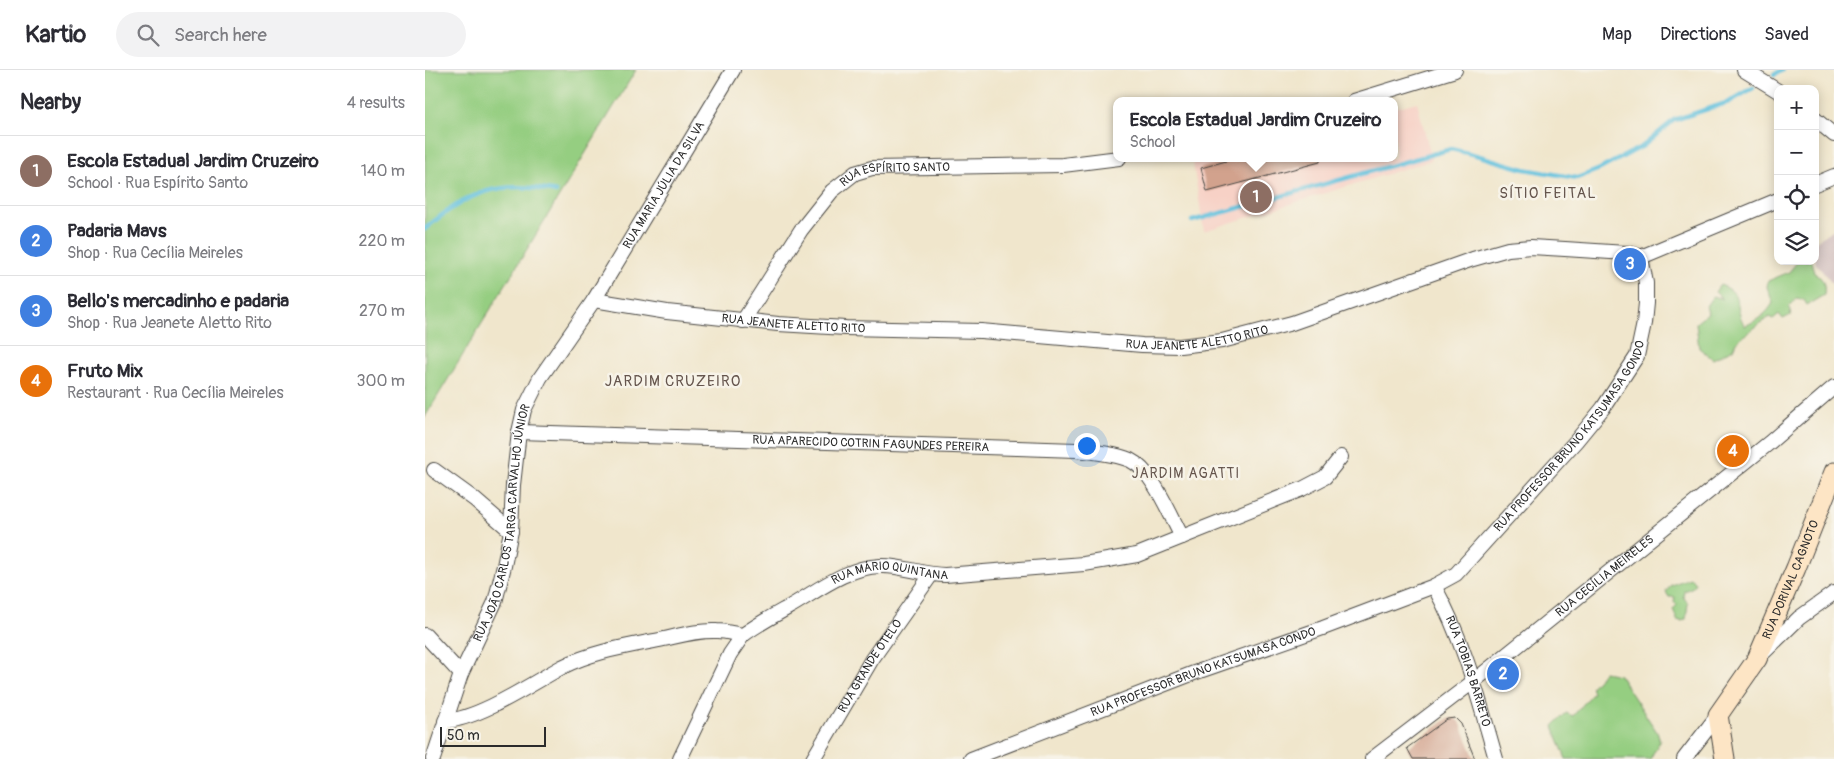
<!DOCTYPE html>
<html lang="en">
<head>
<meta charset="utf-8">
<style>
	:root { --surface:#fff; --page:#f2f2f3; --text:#2b2b33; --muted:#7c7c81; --line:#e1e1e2; --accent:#d1495b }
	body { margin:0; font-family:Pangolin,sans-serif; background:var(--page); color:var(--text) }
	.controls { position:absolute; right:15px; top:15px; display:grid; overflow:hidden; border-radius:10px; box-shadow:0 2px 12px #0003 }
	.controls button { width:45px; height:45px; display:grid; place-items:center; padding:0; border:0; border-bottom:1px solid var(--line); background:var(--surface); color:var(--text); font:25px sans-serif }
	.scale { position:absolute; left:15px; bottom:12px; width:106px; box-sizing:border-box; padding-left:5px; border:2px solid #2b2b2b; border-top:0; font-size:14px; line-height:18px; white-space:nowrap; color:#2b2b2b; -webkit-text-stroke:4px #f7f3e8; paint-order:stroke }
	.you { position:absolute; left:661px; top:375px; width:18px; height:18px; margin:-12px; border:4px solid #fff; border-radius:50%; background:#1a73e8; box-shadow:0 0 0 8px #1a73e833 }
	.badge { display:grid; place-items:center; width:32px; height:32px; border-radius:50%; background:var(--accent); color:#fff; font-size:16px; font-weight:700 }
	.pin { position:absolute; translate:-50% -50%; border:2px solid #fff; box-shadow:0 1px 5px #0006 }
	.popup { position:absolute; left:688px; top:27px; width:285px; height:65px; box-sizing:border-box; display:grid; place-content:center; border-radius:10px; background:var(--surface); filter:drop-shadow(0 1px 4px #0005); font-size:16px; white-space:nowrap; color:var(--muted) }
	.popup b { font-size:19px; color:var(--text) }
	.popup::after { content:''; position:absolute; left:50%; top:100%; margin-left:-10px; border:10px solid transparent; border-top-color:var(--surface) }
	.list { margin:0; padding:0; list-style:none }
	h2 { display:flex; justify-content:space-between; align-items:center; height:65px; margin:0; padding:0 20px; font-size:21px }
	h2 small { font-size:16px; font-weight:400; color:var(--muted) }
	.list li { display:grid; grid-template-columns:32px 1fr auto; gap:15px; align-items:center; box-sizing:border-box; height:70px; padding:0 20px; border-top:1px solid var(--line) }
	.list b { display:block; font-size:19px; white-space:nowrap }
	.list p { margin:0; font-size:16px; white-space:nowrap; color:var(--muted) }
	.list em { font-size:16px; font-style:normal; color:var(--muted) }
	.icon { flex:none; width:28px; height:28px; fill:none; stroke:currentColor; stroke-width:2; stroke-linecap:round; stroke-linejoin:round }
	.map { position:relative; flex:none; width:1409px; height:689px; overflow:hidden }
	header { display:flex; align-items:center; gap:30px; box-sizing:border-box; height:70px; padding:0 25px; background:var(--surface); border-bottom:1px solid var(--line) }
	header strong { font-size:24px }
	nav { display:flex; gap:28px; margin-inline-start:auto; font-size:18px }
	.search { width:350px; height:45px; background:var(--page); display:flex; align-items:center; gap:12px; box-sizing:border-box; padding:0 18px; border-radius:28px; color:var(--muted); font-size:19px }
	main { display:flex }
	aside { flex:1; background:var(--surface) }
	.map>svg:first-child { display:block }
</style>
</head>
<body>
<header>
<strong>Kartio</strong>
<div class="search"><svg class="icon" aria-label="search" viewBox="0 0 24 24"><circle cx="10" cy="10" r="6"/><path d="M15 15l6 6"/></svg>Search here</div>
<nav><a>Map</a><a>Directions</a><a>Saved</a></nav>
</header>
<main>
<aside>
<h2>Nearby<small>4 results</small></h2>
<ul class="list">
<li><span class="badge" style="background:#8d6e63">1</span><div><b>Escola Estadual Jardim Cruzeiro</b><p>School · Rua Espírito Santo</p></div><em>140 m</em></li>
<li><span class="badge" style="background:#3f7fe0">2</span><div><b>Padaria Mavs</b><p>Shop · Rua Cecília Meireles</p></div><em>220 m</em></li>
<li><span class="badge" style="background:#3f7fe0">3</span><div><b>Bello's mercadinho e padaria</b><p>Shop · Rua Jeanete Aletto Rito</p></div><em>270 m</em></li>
<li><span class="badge" style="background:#e8710a">4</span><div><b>Fruto Mix</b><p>Restaurant · Rua Cecília Meireles</p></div><em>300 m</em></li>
</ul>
</aside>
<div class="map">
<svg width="1409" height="689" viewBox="0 0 1409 689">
	<rect width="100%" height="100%" fill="#f7f3e8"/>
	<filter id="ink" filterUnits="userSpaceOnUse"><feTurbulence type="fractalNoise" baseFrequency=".02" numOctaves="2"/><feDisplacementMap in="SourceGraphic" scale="10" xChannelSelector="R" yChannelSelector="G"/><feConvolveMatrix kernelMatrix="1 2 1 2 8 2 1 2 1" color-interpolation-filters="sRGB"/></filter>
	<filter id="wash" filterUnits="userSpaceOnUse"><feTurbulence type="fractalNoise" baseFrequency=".0096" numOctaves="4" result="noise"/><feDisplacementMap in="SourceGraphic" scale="20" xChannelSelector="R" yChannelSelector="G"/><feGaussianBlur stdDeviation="1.12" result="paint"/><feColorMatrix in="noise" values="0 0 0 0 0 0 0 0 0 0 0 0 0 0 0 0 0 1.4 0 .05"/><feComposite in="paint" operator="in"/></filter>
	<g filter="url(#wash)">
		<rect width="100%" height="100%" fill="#f0e6cc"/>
		<path fill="#f7d1c6" d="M992 32 1007 90 779 161 768 93 787 88H970V38Z"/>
		<path fill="#d2bfbf" d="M1409 159V216L1389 191 1390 172Z"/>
		<g fill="#95ce81" stroke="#607c56">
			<path d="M0 0H211L0 347Z"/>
			<path d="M1373 191H1386L1389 203C1399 208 1400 215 1399 225L1382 235 1379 230 1372 228 1364 237 1366 245 1358 249 1354 244 1348 249 1344 247 1317 267 1311 272 1308 279 1288 289 1274 278 1271 253 1283 243 1281 236 1288 226 1298 229 1290 222 1295 215C1320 223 1308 238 1320 256 1332 250 1341 245 1348 233L1342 217 1343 211 1364 202Z"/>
			<path d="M1265 508 1271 513 1268 517 1259 521 1258 527 1263 533 1261 549 1257 551 1252 550 1248 539 1252 535 1249 531 1250 527H1244L1241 522 1246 515Z"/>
			<path d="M1179 602 1194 605 1232 662 1235 671 1225 689H1141L1128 656 1141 643 1148 646 1168 623 1166 617Z"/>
		</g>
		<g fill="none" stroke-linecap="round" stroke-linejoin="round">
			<g stroke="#5fc0dd" stroke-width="4.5">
				<path d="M1349 5 1357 0"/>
				<path d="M767 151 1026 79 1051 85 1099 99 1152 108 1175 99 1218 76 1249 50 1304 32 1328 18"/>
				<path d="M0 159C42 122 75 109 131 122"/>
			</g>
		</g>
		<g id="blocks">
			<g fill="#d2a28d">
				<path d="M812 88H895V92L782 122 776 98Z"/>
				<path d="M1030 648 1036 654 1050 689H988L982 678 1022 649Z"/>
			</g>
		</g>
	</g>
	<g filter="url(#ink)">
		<use href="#blocks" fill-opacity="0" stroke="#494743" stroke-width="1"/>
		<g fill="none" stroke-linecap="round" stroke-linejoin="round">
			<g stroke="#494743" stroke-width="16">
				<g id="street">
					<path d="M1319 0 1353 21"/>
					<path d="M929 31 1030 0"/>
					<path d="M1390 49 1409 65"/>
					<path d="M1390 114 1409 106"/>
					<path id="s1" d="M169 230 242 242 353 254 421 258 556 261 717 275 755 276 797 271 867 253 1048 189 1083 179 1106 177 1140 179 1201 183 1216 187 1353 130"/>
					<path id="s2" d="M318 251 376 160 407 121 430 103 447 98 638 95 694 88"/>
					<path id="s3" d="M94 362 651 380C668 382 688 383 705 390 728 401 745 445 757 467"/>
					<path d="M9 400 49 429 86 461"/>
					<path id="s4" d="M1009 516C1039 570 1054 630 1071 689"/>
					<path d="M0 565 36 604"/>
					<path d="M1336 585 1374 548 1409 523"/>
					<path id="s5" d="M20 651C54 649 106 614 137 597 169 581 205 576 239 569 257 565 274 560 292 561 301 561 310 564 318 565 333 554 348 546 364 537 392 521 422 497 455 496 477 495 498 505 520 505L659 494 712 485 877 419 900 407 916 387"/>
					<path id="s6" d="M8 689 36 604 70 532 79 496 86 461 88 415 94 362 99 340 115 308 169 230 308 0"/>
					<path d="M255 689 305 584 318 565"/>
					<path id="s7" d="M388 689 447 589 506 505"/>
					<path id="s8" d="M546 689 769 603 898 558 1009 516 1031 504 1151 371 1178 338 1212 286 1219 253 1221 233V213L1216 187"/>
					<path id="s9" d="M947 689 1049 611 1344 373 1409 317"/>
					<path d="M1259 689 1293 645"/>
				</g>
			</g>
			<g stroke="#494743" stroke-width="21">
				<g id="secondary">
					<path id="s10" d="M1300 689 1293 645 1332 589 1371 498 1409 402"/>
				</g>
			</g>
			<use href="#street" stroke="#fff" stroke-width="14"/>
			<use href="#secondary" stroke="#fde5c5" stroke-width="19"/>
		</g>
	</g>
	<g text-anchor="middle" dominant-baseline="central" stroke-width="5" stroke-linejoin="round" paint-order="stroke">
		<g font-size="12" fill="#2b2b2b" stroke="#f7f3e8">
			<text stroke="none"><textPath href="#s2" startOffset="226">RUA ESPÍRITO SANTO</textPath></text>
			<text stroke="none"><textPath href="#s6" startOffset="629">RUA MARIA JÚLIA DA SILVA</textPath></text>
			<text stroke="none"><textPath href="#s1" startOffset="201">RUA JEANETE ALETTO RITO</textPath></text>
			<text stroke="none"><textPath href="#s1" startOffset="606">RUA JEANETE ALETTO RITO</textPath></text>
			<text stroke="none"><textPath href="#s8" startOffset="699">RUA PROFESSOR BRUNO KATSUMASA GONDO</textPath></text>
			<text stroke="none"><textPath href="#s3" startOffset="352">RUA APARECIDO COTRIN FAGUNDES PEREIRA</textPath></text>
			<text stroke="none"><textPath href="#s6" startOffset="248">RUA JOÃO CARLOS TARGA CARVALHO JÚNIOR</textPath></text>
			<text stroke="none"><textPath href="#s9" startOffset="296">RUA CECÍLIA MEIRELES</textPath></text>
			<text stroke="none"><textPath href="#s5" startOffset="480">RUA MÁRIO QUINTANA</textPath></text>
			<text stroke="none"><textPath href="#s10" startOffset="199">RUA DORIVAL CAGNOTO</textPath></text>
			<text stroke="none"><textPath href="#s7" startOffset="109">RUA GRANDE OTELO</textPath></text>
			<text stroke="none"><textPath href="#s4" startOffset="92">RUA TOBIAS BARRETO</textPath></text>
			<text stroke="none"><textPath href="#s8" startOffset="248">RUA PROFESSOR BRUNO KATSUMASA CONDO</textPath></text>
		</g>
		<g font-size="14" letter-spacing="1" fill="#65554d" stroke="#f7f3e8">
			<text x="761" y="403">JARDIM AGATTI</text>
		</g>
		<g font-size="15" letter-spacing="1" fill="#65554d" stroke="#f7f3e8">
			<text x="1123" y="123">SÍTIO FEITAL</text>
			<text x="248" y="311">JARDIM CRUZEIRO</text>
		</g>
	</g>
</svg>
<div class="controls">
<button>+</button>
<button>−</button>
<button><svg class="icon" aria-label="locate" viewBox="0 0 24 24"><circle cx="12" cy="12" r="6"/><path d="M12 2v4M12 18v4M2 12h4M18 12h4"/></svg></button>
<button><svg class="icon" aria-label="layers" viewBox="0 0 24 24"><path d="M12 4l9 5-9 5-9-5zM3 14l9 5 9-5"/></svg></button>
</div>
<div class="scale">50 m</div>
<div class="you"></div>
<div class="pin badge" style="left:831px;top:127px;background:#8d6e63">1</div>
<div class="popup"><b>Escola Estadual Jardim Cruzeiro</b>School</div>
<div class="pin badge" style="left:1078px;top:604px;background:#3f7fe0">2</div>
<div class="pin badge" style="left:1205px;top:194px;background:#3f7fe0">3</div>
<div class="pin badge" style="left:1308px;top:381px;background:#e8710a">4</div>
</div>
</main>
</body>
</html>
